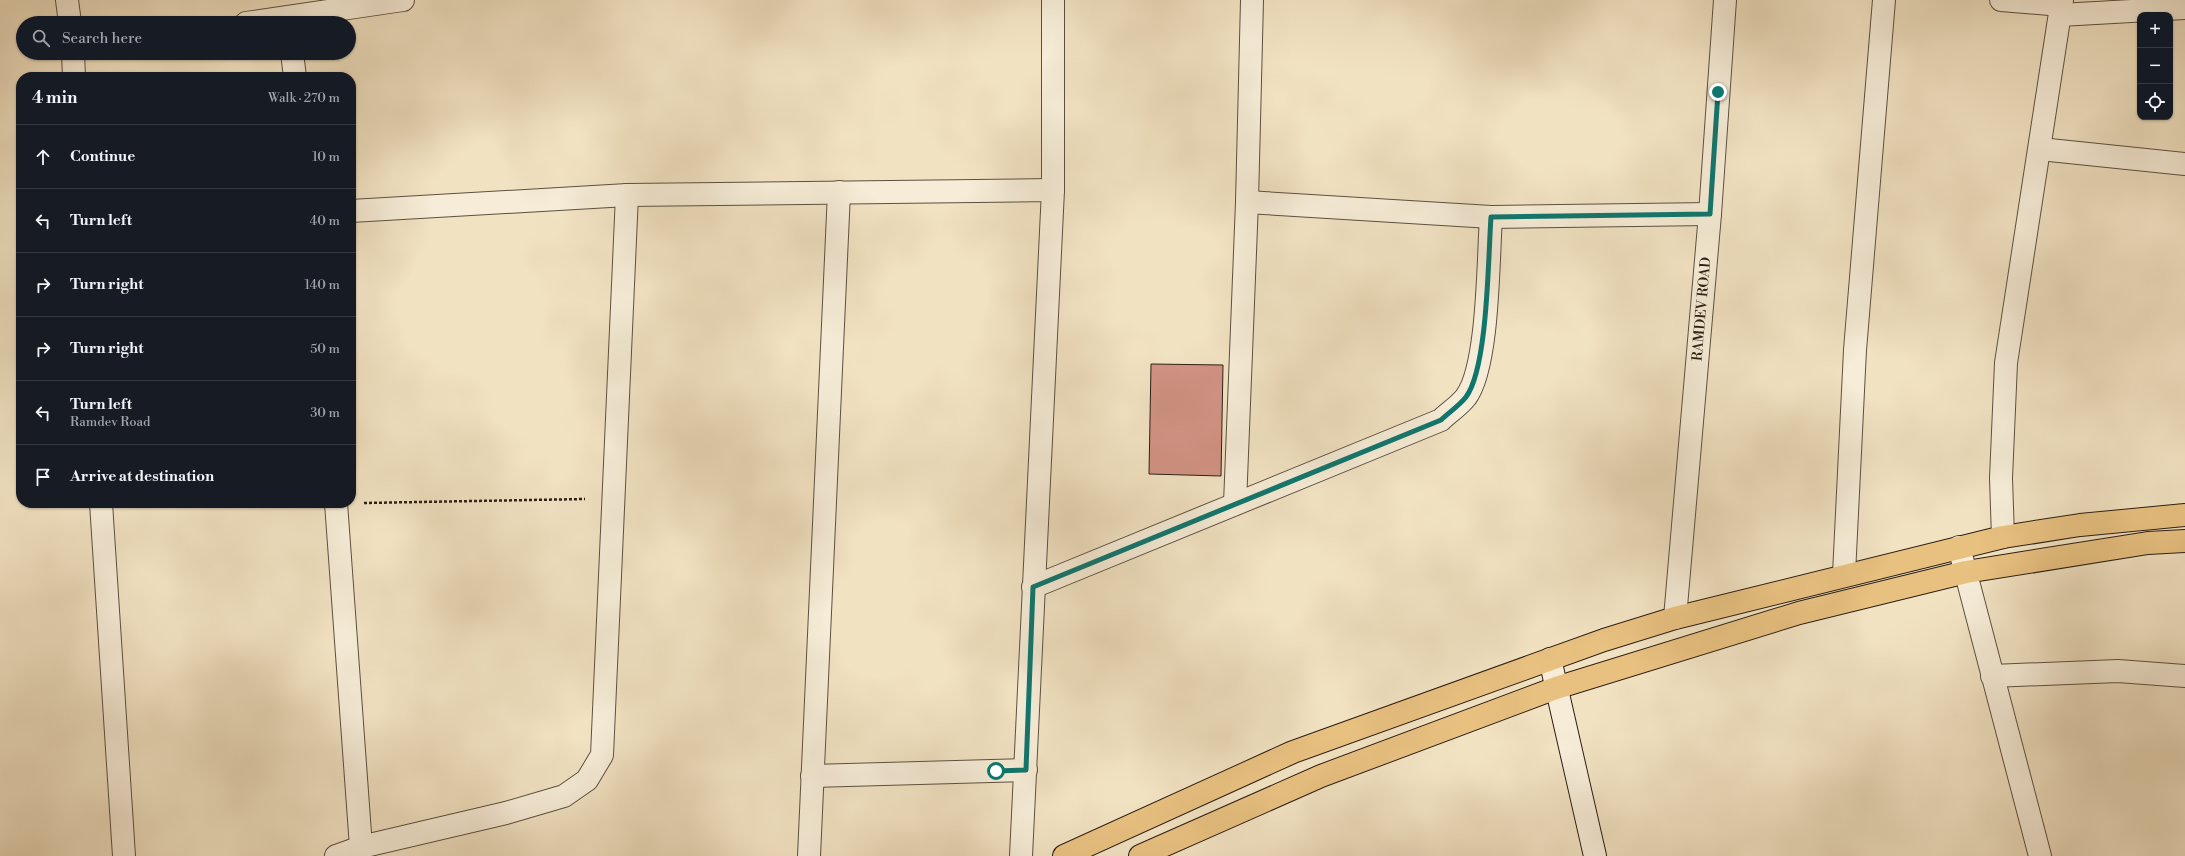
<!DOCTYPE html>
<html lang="en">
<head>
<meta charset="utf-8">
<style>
	:root { --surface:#171b24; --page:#20242c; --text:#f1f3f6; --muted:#9ea1a6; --line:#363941 }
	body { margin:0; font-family:"Libre Bodoni",serif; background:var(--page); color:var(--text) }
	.controls { position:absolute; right:12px; top:12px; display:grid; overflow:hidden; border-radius:8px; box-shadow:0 1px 3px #0004 }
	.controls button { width:36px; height:36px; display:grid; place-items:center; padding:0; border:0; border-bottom:1px solid var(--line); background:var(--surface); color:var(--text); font:20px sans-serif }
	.stop { position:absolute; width:12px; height:12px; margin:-9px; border:3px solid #0f766e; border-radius:50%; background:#fff }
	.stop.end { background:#0f766e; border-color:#fff; box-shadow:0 1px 4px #0008 }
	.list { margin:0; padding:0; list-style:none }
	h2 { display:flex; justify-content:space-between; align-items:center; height:52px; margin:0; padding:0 16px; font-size:17px }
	h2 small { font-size:13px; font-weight:400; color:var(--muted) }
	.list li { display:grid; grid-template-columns:26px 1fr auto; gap:12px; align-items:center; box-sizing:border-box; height:64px; padding:0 16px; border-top:1px solid var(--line) }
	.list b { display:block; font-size:15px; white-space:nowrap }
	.list p { margin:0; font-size:13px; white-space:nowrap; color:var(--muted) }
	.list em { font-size:13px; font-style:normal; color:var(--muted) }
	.icon { flex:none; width:22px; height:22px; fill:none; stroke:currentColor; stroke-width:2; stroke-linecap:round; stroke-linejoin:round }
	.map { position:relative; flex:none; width:2185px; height:856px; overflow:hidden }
	.search { position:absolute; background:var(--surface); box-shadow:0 1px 3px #0004; left:16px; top:16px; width:340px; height:44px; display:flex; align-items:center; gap:10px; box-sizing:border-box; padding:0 14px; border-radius:22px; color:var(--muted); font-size:15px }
	.panel { position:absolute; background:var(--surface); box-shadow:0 1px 3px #0004; left:16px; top:72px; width:340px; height:436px; border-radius:16px }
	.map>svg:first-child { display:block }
</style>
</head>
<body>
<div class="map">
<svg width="2185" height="856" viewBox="0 0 2185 856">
	<rect width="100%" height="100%" fill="#f1e2c2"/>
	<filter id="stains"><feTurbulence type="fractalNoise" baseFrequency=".005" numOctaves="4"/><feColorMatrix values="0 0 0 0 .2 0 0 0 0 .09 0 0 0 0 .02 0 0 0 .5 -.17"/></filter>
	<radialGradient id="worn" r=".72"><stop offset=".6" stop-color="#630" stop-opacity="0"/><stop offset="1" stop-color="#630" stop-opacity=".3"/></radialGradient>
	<path fill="#d29385" stroke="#2b1f14" d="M1151 364 1223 365 1221 476 1149 474Z"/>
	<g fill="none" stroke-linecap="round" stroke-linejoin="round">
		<g stroke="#5c5040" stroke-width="24">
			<g id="street">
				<path d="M67 0 70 23"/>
				<path d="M1053 0V190"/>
				<path d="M2001 0 2061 5"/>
				<path d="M2060 15 2185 8"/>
				<path d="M246 23 403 0"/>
				<path d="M73 53 74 77"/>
				<path d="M292 53 295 77"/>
				<path d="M2040 149 2185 164"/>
				<path d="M1247 202 1491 217 1710 214"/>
				<path d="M351 211 627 195 1053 190 1021 856"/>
				<path d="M101 503 124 856"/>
				<path d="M336 503 361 847"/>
				<path d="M1235 504 1247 202 1252 0"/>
				<path d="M2003 537 2001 478 2006 363 2062 0"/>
				<path d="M1959 547 2040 856"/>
				<path d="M1844 574 1855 350 1884 0"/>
				<path d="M1033 587 1441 420C1448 413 1459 406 1466 397 1489 366 1488 258 1491 217"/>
				<path d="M1675 618 1710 214 1725 0"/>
				<path d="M1992 676 2118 671 2185 676"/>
				<path d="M812 776 1026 770"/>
				<path d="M336 856 361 847 506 813 564 796 587 780 602 755 627 195"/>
				<path d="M809 856 839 192"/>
			</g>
		</g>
		<g stroke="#2b1f14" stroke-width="24">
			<path id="secondary" d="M1550 659 1595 856"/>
		</g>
		<g stroke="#2b1f14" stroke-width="24">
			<g id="primary">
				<path d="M1064 856 1293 752 1604 640 1675 618 2003 537 2080 525 2185 515"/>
				<path d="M1140 856 1321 776 1556 688 1799 613 1966 572 2148 543 2185 541"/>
			</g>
		</g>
		<path stroke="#2b1f14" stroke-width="2.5" stroke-dasharray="3 2" stroke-linecap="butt" d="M364 503 585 499"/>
		<use href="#street" stroke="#f6ecd7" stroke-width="22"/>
		<use href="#secondary" stroke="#f6ecd7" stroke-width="22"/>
		<use href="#primary" stroke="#e8c181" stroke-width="22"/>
	</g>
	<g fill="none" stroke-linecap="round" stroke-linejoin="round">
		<path stroke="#0f766e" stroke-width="5" d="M996 771 1026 770 1033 587 1441 420C1448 413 1459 406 1466 397 1488 367 1488 258 1491 217L1710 214 1718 92"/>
	</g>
	<g text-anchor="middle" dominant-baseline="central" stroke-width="4" stroke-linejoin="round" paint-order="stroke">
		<g font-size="14" fill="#2b1f14" stroke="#f6ecd7">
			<text transform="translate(1702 309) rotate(-85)">RAMDEV ROAD</text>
		</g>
	</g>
	<rect width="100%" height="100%" filter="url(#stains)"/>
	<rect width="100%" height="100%" fill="url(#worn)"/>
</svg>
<div class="controls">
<button>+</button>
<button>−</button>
<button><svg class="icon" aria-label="locate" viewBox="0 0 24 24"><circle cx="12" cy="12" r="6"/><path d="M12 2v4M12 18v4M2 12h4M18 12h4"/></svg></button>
</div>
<div class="stop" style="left:996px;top:771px"></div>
<div class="stop end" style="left:1718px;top:92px"></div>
<div class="search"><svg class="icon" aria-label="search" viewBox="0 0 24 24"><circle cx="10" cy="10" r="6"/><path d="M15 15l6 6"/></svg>Search here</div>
<section class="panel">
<h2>4 min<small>Walk · 270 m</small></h2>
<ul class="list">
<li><svg class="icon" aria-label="ahead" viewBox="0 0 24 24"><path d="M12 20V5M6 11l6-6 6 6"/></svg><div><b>Continue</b></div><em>10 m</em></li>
<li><svg class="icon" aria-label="left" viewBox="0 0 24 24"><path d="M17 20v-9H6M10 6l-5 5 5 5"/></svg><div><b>Turn left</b></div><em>40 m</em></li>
<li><svg class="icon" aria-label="right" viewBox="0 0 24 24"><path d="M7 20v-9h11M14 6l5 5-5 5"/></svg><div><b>Turn right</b></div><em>140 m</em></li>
<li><svg class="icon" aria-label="right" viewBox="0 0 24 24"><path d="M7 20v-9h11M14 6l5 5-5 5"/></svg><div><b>Turn right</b></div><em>50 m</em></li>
<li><svg class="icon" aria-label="left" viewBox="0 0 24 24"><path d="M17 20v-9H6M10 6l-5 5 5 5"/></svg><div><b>Turn left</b><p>Ramdev Road</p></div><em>30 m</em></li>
<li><svg class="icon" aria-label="arrive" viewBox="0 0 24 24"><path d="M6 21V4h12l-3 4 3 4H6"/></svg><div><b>Arrive at destination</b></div></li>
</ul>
</section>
</div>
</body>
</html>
